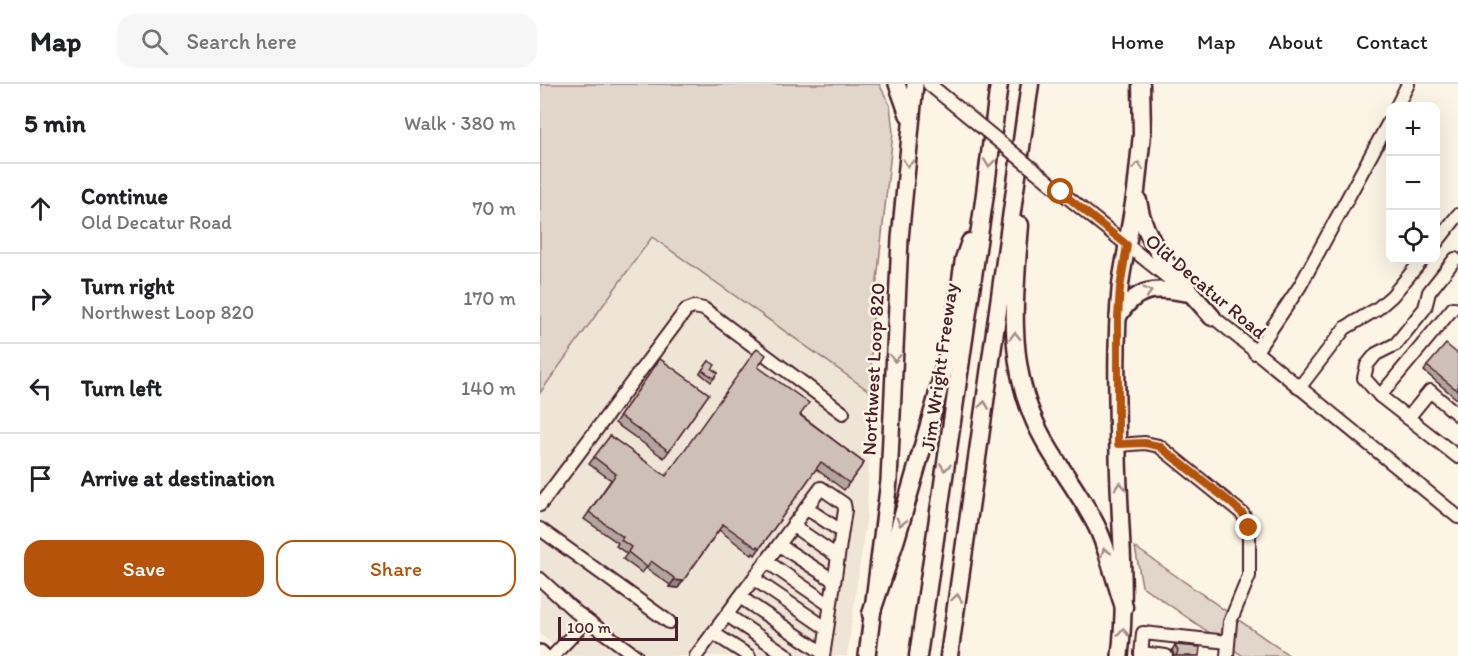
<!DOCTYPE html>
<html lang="en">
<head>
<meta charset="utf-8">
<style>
	:root { --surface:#fff; --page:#f6f6f6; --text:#202124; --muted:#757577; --line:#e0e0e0; --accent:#b45309 }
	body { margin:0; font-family:Itim,sans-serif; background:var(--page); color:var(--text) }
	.controls { position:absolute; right:18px; top:18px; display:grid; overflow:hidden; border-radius:12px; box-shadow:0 6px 24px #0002 }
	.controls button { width:54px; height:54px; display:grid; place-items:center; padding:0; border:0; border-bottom:2px solid var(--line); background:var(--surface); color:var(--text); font:30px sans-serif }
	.scale { position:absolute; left:18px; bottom:15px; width:120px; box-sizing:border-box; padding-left:6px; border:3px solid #4a1f2b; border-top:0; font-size:16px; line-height:21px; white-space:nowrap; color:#4a1f2b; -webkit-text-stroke:4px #fcf5e5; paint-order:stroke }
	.stop { position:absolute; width:18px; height:18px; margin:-14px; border:4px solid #b45309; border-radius:50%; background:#fff }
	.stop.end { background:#b45309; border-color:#fff; box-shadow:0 2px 6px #0008 }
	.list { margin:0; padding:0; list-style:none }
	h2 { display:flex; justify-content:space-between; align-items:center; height:78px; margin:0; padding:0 24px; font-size:26px }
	h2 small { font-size:20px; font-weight:400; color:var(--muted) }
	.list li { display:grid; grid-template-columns:39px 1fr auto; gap:18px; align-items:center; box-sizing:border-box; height:90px; padding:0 24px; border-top:2px solid var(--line) }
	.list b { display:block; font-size:22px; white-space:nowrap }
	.list p { margin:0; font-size:20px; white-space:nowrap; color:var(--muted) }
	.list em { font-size:20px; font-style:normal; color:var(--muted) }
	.actions { display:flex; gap:12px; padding:18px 24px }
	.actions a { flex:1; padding:14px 0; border:2px solid var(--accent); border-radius:18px; text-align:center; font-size:21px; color:var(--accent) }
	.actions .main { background:var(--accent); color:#fff }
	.icon { flex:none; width:33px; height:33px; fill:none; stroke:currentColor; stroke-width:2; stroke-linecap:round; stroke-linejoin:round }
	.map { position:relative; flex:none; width:918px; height:572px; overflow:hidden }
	header { display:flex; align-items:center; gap:36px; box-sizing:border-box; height:84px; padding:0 30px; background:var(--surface); border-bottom:2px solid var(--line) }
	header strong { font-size:28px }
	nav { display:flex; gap:33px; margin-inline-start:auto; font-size:21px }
	.search { width:420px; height:54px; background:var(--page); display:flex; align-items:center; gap:15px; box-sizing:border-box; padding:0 21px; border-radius:18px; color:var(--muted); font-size:22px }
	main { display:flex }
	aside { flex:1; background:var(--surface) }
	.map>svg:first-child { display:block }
</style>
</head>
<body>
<header>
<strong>Map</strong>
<div class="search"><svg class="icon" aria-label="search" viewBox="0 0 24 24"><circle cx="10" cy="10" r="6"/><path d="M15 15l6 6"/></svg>Search here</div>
<nav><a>Home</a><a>Map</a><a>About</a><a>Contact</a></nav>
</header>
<main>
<aside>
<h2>5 min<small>Walk · 380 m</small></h2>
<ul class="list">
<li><svg class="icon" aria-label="ahead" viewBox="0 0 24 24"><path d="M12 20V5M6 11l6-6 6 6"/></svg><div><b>Continue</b><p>Old Decatur Road</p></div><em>70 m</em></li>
<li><svg class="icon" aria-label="right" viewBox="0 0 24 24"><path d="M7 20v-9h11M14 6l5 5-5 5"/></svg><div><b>Turn right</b><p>Northwest Loop 820</p></div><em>170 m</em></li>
<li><svg class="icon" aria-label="left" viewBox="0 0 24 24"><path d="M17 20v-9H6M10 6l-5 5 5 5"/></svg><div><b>Turn left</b></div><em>140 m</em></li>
<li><svg class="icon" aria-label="arrive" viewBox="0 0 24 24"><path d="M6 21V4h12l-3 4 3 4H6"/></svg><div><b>Arrive at destination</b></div></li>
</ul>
<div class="actions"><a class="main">Save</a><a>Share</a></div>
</aside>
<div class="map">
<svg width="918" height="572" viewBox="0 0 918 572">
	<rect width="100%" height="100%" fill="#fcf5e5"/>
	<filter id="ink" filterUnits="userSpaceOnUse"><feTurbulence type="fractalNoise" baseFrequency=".0167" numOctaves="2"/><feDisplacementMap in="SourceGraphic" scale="12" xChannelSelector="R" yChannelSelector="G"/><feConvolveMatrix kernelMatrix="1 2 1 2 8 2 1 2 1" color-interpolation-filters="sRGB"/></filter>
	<g filter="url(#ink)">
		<path fill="#eee5d7" d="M112 152 332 309 327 430 307 572H27L0 550V309Z"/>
		<g fill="#e2d5ca" stroke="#967a7a" stroke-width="1.5">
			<path d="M0 0H339L350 21 353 49 331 252 332 309 112 153 0 309Z"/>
			<path d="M595 463 750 572H703L602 502Z"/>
		</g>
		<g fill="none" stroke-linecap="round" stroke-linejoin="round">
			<g stroke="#4a1f2b" stroke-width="16">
				<g id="minor">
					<path d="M389 0 406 14"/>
					<path d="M857 22 868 0"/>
					<path d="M521 108 637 201"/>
					<path d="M896 159 918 131"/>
					<path d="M913 224 840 312 918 373"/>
					<path d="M666 227 918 433"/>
					<path d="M715 269 760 202 850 36"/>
					<path d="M759 304 805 244 837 225 852 212 882 176"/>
					<path d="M840 312 824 294 827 281 836 270 856 260 885 224 889 208 915 175"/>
					<path d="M868 334 890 307 918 331"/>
					<path d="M578 361 605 359 619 362 703 430 709 444V492L690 538 687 572"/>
					<path d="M0 421 146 226 154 223 164 225 303 329"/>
					<path d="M266 424 301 447"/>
					<path d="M253 442 297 472"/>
					<path d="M0 445 129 538"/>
					<path d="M239 461 293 496"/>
					<path d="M226 477 290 521"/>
					<path d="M0 495 36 528 96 572"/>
					<path d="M214 495 286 544"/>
					<path d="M200 513 283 569"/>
					<path d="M187 531 248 572"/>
					<path d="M173 549 209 572"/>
					<path d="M601 569 626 572"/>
					<path d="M13 572 47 536"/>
					<path d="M156 572 281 404 304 420 305 426 283 572"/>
					<path d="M601 572 603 549 688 558"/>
				</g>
			</g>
			<g stroke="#4a1f2b" stroke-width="20">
				<g id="major">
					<path d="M357 0 368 31"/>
					<path d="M578 233C597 202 614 204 647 209"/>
					<path d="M0 569 3 572"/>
					<path d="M327 572 349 397 360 155 375 0"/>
					<path d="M580 572C588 505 579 438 578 371 577 317 575 260 580 206 581 191 585 176 587 161"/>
				</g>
			</g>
			<g stroke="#4a1f2b" stroke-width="21">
				<g id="highway">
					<path d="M598 117C605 164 642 198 672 233"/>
					<path d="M480 141C475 204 467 270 492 331 508 371 537 403 556 441 568 464 575 498 584 523"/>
					<path d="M587 161 596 107 602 50 601 0"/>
					<path d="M331 530 356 455 396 317 414 243 424 175 430 158"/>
					<path d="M378 572 444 117 459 0"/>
					<path d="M409 572 490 0"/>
				</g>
			</g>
			<use href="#minor" stroke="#fcf5e5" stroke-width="12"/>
			<use href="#major" stroke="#fcf5e5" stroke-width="15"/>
			<use href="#highway" stroke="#fcf5e5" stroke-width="16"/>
			<g stroke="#4a1f2b" stroke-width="16" stroke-linecap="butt">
				<path id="minor-bridge" d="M406 14 521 108"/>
			</g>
			<use href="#minor-bridge" stroke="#fcf5e5" stroke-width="12"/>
		</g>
		<g fill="#b2a59d" stroke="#4a1f2b" stroke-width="1.5">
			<path d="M918 270V316L884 287 887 282Z"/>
			<path d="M120 275 169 310 124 374 75 339Z"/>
			<path d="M169 277 172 285 178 289 171 298 160 289Z"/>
			<path d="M218 283 261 331 324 379 304 406 276 385 215 471 213 469 212 471 179 446 138 504 129 503 130 501 106 484 102 489 83 475 87 470 76 462 78 459 44 435 71 396 49 380 70 352 126 392Z"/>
			<path d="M635 561 659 572H634L632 566Z"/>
		</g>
		<path fill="#918680" stroke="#4a1f2b" stroke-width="1.5" d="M134 496 143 497 138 504 129 503Z"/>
		<g fill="#cfc0b7" stroke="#4a1f2b" stroke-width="1.5">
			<path d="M906 260 918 270V307L887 282Z"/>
			<path d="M217 264 226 271 218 283 269 319 260 331 324 379 309 399 281 378 220 464 218 462 217 464 183 440 143 497 134 496V494L111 477 107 483 88 468 91 463 81 456 83 453 49 428 76 390 54 373 70 352 126 392Z"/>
			<path d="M120 275 169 310 129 367 80 332Z"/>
			<path d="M169 277 175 281 172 285 178 289 174 294 162 286Z"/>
			<path d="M635 561 660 563 659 572H636L638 567Z"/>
		</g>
		<defs><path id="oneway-chevron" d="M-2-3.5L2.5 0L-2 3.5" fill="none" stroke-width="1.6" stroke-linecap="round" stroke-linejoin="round" transform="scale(1.5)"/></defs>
		<g stroke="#a38a88">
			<use href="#oneway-chevron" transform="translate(368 79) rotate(96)"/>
			<use href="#oneway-chevron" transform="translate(449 79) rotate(97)"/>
			<use href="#oneway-chevron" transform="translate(598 82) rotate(-84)"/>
			<use href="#oneway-chevron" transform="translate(608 208) rotate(-16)"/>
			<use href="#oneway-chevron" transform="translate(475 252) rotate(-91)"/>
			<use href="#oneway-chevron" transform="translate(355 274) rotate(93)"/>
			<use href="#oneway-chevron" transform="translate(444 321) rotate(-82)"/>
			<use href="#oneway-chevron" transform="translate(405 383) rotate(98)"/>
			<use href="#oneway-chevron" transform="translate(580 402) rotate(-93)"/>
			<use href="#oneway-chevron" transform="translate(361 438) rotate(106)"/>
			<use href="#oneway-chevron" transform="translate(565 468) rotate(-108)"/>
			<use href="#oneway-chevron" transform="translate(417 514) rotate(-82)"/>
			<use href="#oneway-chevron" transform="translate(583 548) rotate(-87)"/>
		</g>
	</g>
	<g fill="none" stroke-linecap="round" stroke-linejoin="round" filter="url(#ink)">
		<path stroke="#b45309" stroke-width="8" d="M521 108 587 161 580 204 578 233V360L605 359 619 362 690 418 703 430 709 444"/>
	</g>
	<g text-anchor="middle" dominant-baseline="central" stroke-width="5" stroke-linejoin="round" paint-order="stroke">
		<g font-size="20" fill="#4a1f2b" stroke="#fcf5e5">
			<text transform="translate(666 202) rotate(40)">Old Decatur Road</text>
			<text transform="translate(399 283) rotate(-82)">Jim Wright Freeway</text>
			<text transform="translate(333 285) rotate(-87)">Northwest Loop 820</text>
		</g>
	</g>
</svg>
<div class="controls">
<button>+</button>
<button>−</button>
<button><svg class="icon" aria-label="locate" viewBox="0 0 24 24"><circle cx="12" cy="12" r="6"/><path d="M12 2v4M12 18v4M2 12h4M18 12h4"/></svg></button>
</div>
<div class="scale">100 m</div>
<div class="stop" style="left:521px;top:108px"></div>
<div class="stop end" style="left:709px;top:444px"></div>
</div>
</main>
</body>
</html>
